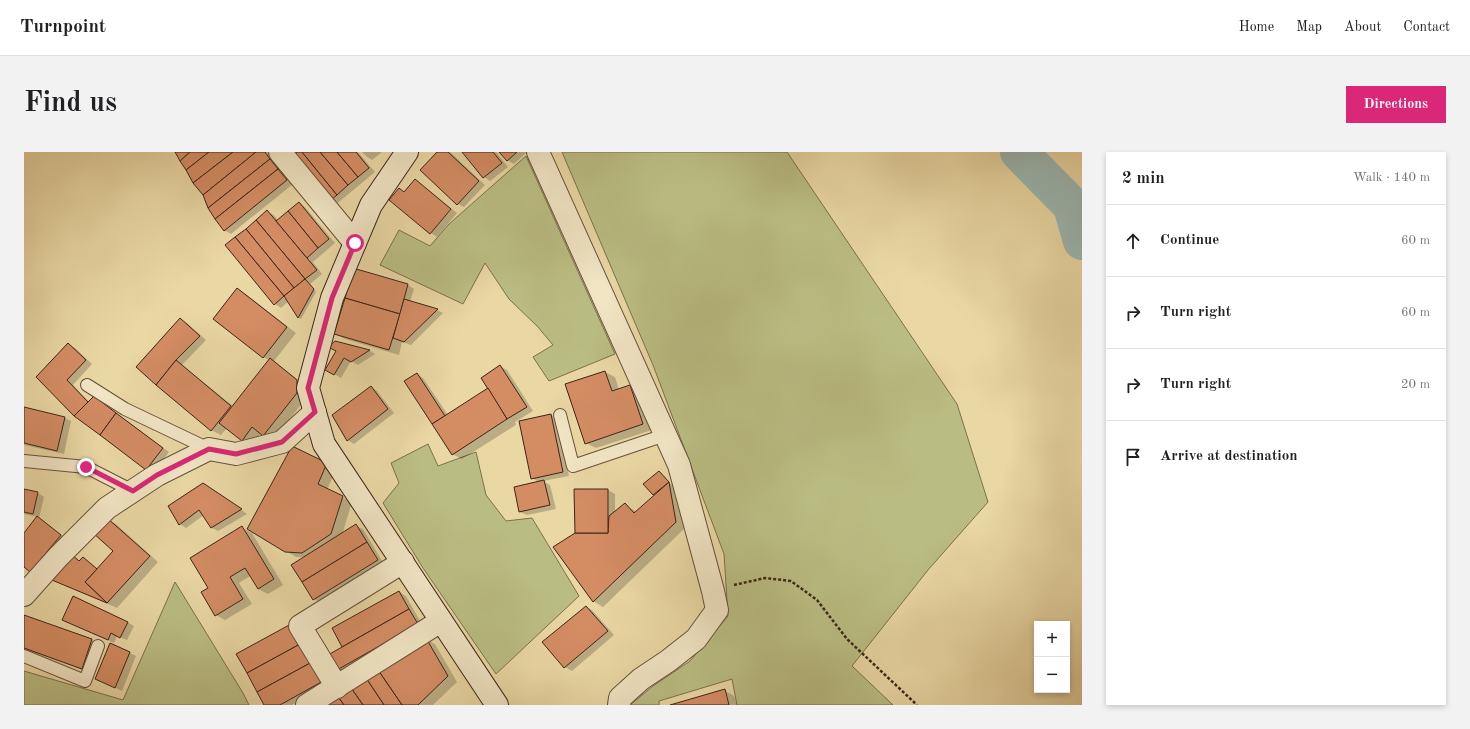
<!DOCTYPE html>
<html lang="en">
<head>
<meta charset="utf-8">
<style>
	:root { --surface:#fff; --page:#f2f2f2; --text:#202124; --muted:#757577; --line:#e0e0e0; --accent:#db2777 }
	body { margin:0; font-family:"Old Standard TT",serif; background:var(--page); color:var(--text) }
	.controls { position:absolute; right:12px; bottom:12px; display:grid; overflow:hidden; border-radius:0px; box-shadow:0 2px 6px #0003 }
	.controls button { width:36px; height:36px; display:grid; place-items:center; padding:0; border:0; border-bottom:1px solid var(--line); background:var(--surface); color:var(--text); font:20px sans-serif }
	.stop { position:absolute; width:12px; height:12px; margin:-9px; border:3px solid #db2777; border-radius:50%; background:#fff }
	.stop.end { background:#db2777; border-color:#fff; box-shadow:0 1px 4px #0008 }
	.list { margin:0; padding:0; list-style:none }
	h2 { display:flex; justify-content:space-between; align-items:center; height:52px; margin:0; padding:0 16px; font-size:17px }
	h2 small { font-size:13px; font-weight:400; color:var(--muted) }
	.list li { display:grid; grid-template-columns:26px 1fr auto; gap:12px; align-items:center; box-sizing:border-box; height:72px; padding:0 16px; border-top:1px solid var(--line) }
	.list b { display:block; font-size:15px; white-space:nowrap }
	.list em { font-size:13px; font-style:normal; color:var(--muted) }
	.icon { flex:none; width:22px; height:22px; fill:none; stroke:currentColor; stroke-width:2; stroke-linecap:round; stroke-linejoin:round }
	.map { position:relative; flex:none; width:1058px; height:553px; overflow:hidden; border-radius:0px }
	header { display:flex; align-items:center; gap:24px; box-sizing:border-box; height:56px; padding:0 20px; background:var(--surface); border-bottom:1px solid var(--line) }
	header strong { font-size:19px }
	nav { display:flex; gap:22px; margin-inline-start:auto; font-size:14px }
	.intro { display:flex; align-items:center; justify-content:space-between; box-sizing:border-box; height:96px; padding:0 24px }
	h1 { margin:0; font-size:28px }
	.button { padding:10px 18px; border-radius:0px; background:var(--accent); color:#fff; font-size:14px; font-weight:700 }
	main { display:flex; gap:24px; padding:0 24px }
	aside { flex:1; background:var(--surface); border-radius:0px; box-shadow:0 2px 6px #0003 }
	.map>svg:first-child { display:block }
</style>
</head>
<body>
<header>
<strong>Turnpoint</strong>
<nav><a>Home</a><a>Map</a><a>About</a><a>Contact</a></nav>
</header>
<div class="intro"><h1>Find us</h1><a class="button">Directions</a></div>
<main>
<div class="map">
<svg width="1058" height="553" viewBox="0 0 1058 553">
	<rect width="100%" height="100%" fill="#e9d7a4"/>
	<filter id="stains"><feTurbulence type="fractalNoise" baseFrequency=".005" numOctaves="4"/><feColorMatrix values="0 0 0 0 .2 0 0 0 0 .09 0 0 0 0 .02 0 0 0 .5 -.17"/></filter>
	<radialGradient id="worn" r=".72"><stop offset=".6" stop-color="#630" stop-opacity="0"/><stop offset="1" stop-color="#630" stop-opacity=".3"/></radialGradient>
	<g fill="#babd83" stroke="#7c704e">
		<path d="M538 0H763L933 252 964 350 904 418 828 514 869 553H713L708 527 635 549V553H606L629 534 666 509 704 464 700 402 629 213Z"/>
		<path d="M502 4 591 202 525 229 509 205 529 193 514 175 485 147 461 111 439 152 356 113 375 78 406 94 425 72Z"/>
		<path d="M404 292 414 314 452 300 462 343 482 369 508 366 555 444 472 522 399 416 359 351 375 331 367 311Z"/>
		<path d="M151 430 219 541 225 553H0V519L99 548Z"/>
	</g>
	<g fill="#0003">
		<path d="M152 0H243L269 32 207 82 200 78 180 42Z"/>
		<path d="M275 0H334L351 20 310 54Z"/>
		<path d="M338 0H358L348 8 342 4Z"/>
		<path d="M415 0H426L461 33 440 55 434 52Z"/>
		<path d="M440 0H472L484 15 466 29 460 25Z"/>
		<path d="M476 0H503L490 12 483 8Z"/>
		<path d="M391 28 397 32 433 61 413 85 407 81 380 40Z"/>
		<path d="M275 51 281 55 311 91 289 110 298 122 286 132 292 140 277 167 274 165 265 149 257 156 251 152 244 60 250 63 254 68Z"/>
		<path d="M330 117 384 133 390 137 386 150 413 158 419 161 387 193 378 190 375 203 321 187 311 182Z"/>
		<path d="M213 137 223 143 272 181 250 209 282 234V246L249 289 237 281 228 294 218 288 203 276 197 283 187 278 133 232 156 167 163 171 182 188 158 213 209 254 245 208 239 205Z"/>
		<path d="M311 190 345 198 351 202 334 213 327 209 317 226 302 217 313 199Z"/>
		<path d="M44 192 51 196 68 212 49 233 65 250 70 245 76 249 145 300 129 321 123 317 13 225Z"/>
		<path d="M476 214 483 218 509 259 491 270 492 273 438 307 428 302 393 222 399 226 424 263 465 237Z"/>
		<path d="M581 220 591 225 595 238 606 234 615 240 628 278 572 296 562 291 542 233Z"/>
		<path d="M347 235 353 239 370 261 330 292 324 288Z"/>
		<path d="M0 256 41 266 47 269 40 302 0 293Z"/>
		<path d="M527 263 533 267 545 324 519 329 526 333 532 357 503 363 496 360 515 330 508 326Z"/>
		<path d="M268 296 312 317 303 338 328 350 318 383 332 374 339 377 360 412 297 451 290 447 268 413 281 405H272L225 377Z"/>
		<path d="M635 320 648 333 654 337 661 376 579 455 569 449 552 381 551 338H584L591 342V361L601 353 613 360 631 343 621 332Z"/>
		<path d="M186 336 223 362 194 379 188 376 180 363 162 376 156 372Z"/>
		<path d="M0 338 14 341 20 345 15 366 43 387 13 423 0 414V382L14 365 0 362Z"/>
		<path d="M83 367 92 372 134 410 93 456 25 426 47 403 56 409 59 406 74 417 90 398Z"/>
		<path d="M218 376 228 381 259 433 244 442 234 437 226 424 215 431 228 452 201 468 192 463Z"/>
		<path d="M375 440 382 444 400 476 320 521 314 517 320 495 310 477Z"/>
		<path d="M562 455 568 458 590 483 548 519 541 515 520 490Z"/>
		<path d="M0 464 68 488 77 493 67 521 0 497Z"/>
		<path d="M103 470 110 474 103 488 93 484 90 491 46 471Z"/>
		<path d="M267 473 305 533 268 553H242Z"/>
		<path d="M402 487 411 492 433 530 409 553H298Z"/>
		<path d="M87 492 112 504 98 539 72 527Z"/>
		<path d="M700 538 710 544 713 553H650Z"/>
	</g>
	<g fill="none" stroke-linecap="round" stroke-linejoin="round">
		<path stroke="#9cb7b2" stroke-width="38" d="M995 0 1048 54 1058 89"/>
	</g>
	<g fill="#d48c63" stroke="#3d2419">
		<path d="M151 0H166L156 9Z"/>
		<path d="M166 0H185L162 18 156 9Z"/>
		<path d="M185 0H209L169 31 162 18Z"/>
		<path d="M209 0H232L179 43 169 31Z"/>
		<path d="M232 0H241L246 7 184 56 179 43Z"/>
		<path d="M273 0H278L313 43 303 51 266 6Z"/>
		<path d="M278 0H296L324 33 313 43Z"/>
		<path d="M296 0H313L334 25 324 33Z"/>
		<path d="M313 0H332L345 16 334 25Z"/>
		<path d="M413 0H424L455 29 433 53 396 18Z"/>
		<path d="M438 0H469L478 11 459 26Z"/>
		<path d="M475 0H493L483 9Z"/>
		<path d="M246 7 254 17 191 67 184 56Z"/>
		<path d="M254 17 263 28 200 79 191 67Z"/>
		<path d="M391 27 427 57 406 82 365 48 375 36 380 40Z"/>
		<path d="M275 50 305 87 294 96 264 59Z"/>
		<path d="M243 58 293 118 281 127 232 68Z"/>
		<path d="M264 59 294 96 283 106 252 69Z"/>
		<path d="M232 68 281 127 270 136 222 77Z"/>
		<path d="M222 77 270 136 260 144 211 85Z"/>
		<path d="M211 85 260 144 250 153 201 93Z"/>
		<path d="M329 116 384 132 376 162 321 146Z"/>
		<path d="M281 127 290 137 274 166 260 144Z"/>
		<path d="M213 136 263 175 239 206 189 167Z"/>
		<path d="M321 146 376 162 365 198 310 182Z"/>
		<path d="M380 147 414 157 380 190 369 186Z"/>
		<path d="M156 166 176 184 152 208 132 233 112 215Z"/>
		<path d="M311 189 346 198 327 210 320 206 310 223 301 218 312 199 304 195Z"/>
		<path d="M44 191 62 208 43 228 64 250 50 264 12 225Z"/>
		<path d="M246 206 273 228V241L239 284 228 275 218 289 195 271Z"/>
		<path d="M152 208 207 254 187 279 132 233Z"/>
		<path d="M476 213 503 255 483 267 457 226Z"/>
		<path d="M581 219 588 239 606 233 619 272 561 292 541 232Z"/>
		<path d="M393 221 421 264 408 272 380 229Z"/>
		<path d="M347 234 364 257 323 289 308 263Z"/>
		<path d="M464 236 483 267 428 303 408 272Z"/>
		<path d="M70 244 92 261 76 283 50 264Z"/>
		<path d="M0 255 41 265 33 299 0 291Z"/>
		<path d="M92 261 139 296 122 318 76 283Z"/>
		<path d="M527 262 539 320 507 327 495 269Z"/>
		<path d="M268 294 303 311 294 332 319 344 307 382 278 401 261 400 223 377Z"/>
		<path d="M635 319 645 330 629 343 619 332Z"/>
		<path d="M520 328 526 353 495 360 490 335Z"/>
		<path d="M645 330 652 370 569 450 529 395 551 381H584L585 364 601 351 610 361Z"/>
		<path d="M179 331 218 357 187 376 175 358 155 373 144 354Z"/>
		<path d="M0 337 14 340 9 362 0 360Z"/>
		<path d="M550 337H584V381H551Z"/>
		<path d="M13 364 37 383 6 420 0 415V381Z"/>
		<path d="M82 365 126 404 83 451 61 430 89 399 68 380Z"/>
		<path d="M332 372 343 390 278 430 267 413Z"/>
		<path d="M218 374 250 427 234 437 221 416 206 425 219 447 191 464 177 440 184 436 166 406Z"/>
		<path d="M343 390 354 408 289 448 278 430Z"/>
		<path d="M46 401 55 409 59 405 73 417 61 430 83 451 23 426Z"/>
		<path d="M375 439 385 457 318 495 308 476Z"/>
		<path d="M49 444 104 470 96 486 87 481 84 488 38 468Z"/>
		<path d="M562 454 584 479 540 516 518 490Z"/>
		<path d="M385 457 394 472 313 518 304 503Z"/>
		<path d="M0 463 68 487 58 517 0 496Z"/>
		<path d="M267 472 278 491 223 521 212 502Z"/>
		<path d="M402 486 424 524 394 553H378L352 515Z"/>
		<path d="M86 491 106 500 91 536 71 527Z"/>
		<path d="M278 491 288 510 233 540 223 521Z"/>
		<path d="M288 510 299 529 256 553H240L233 540Z"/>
		<path d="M352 515 378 553H360L340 523Z"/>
		<path d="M340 523 360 553H339L325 533Z"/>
		<path d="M325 533 339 553H320L312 542Z"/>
		<path d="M701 537 705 553H646Z"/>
		<path d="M312 542 320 553H300Z"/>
	</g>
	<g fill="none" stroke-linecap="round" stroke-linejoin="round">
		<g stroke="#68513c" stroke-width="14">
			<g id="lane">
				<path d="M63 233 101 257 185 297"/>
				<path d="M536 263 549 314 641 283"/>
				<path d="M0 309 62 315 109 339"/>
				<path d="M0 504 61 529 74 494"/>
			</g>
		</g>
		<g stroke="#68513c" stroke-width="24">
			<g id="street">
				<path d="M256 0 331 91"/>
				<path d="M514 0 655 313 689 439 693 458 672 487 644 509 617 527 596 546 595 553"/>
				<path d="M0 443 34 405 83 356 133 323 185 297 212 302 258 290 291 260"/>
				<path d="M313 535 276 474 379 410"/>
				<path d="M283 553 417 469"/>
			</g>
		</g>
		<g stroke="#3d2419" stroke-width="24">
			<path id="secondary" d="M383 0 347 53 331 91 308 146 284 236 300 292 473 553"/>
		</g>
		<path stroke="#3d2419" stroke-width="2.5" stroke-dasharray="3 2" stroke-linecap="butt" d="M710 433 741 426 767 429 793 448 823 487 893 553"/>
		<use href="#lane" stroke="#f1e5c4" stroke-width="12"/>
		<use href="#street" stroke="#f1e5c4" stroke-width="22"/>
		<use href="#secondary" stroke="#f1e5c4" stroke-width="22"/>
	</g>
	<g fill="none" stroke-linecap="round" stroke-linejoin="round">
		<path stroke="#db2777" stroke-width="5" d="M62 315 109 339 133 323 185 297 212 302 258 290 291 260 284 236 308 146 331 91"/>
	</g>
	<rect width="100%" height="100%" filter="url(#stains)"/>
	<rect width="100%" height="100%" fill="url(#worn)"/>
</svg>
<div class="controls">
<button>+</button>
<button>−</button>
</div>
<div class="stop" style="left:331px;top:91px"></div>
<div class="stop end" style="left:62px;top:315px"></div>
</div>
<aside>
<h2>2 min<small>Walk · 140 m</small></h2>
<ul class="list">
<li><svg class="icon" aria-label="ahead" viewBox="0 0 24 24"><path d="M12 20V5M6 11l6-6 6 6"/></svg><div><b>Continue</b></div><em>60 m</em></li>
<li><svg class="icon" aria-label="right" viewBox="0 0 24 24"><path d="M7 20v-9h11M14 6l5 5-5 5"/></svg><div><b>Turn right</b></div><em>60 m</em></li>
<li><svg class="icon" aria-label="right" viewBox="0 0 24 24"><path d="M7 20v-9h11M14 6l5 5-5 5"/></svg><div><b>Turn right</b></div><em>20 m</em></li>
<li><svg class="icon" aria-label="arrive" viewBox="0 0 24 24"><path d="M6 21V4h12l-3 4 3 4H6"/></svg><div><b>Arrive at destination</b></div></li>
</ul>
</aside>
</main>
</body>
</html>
